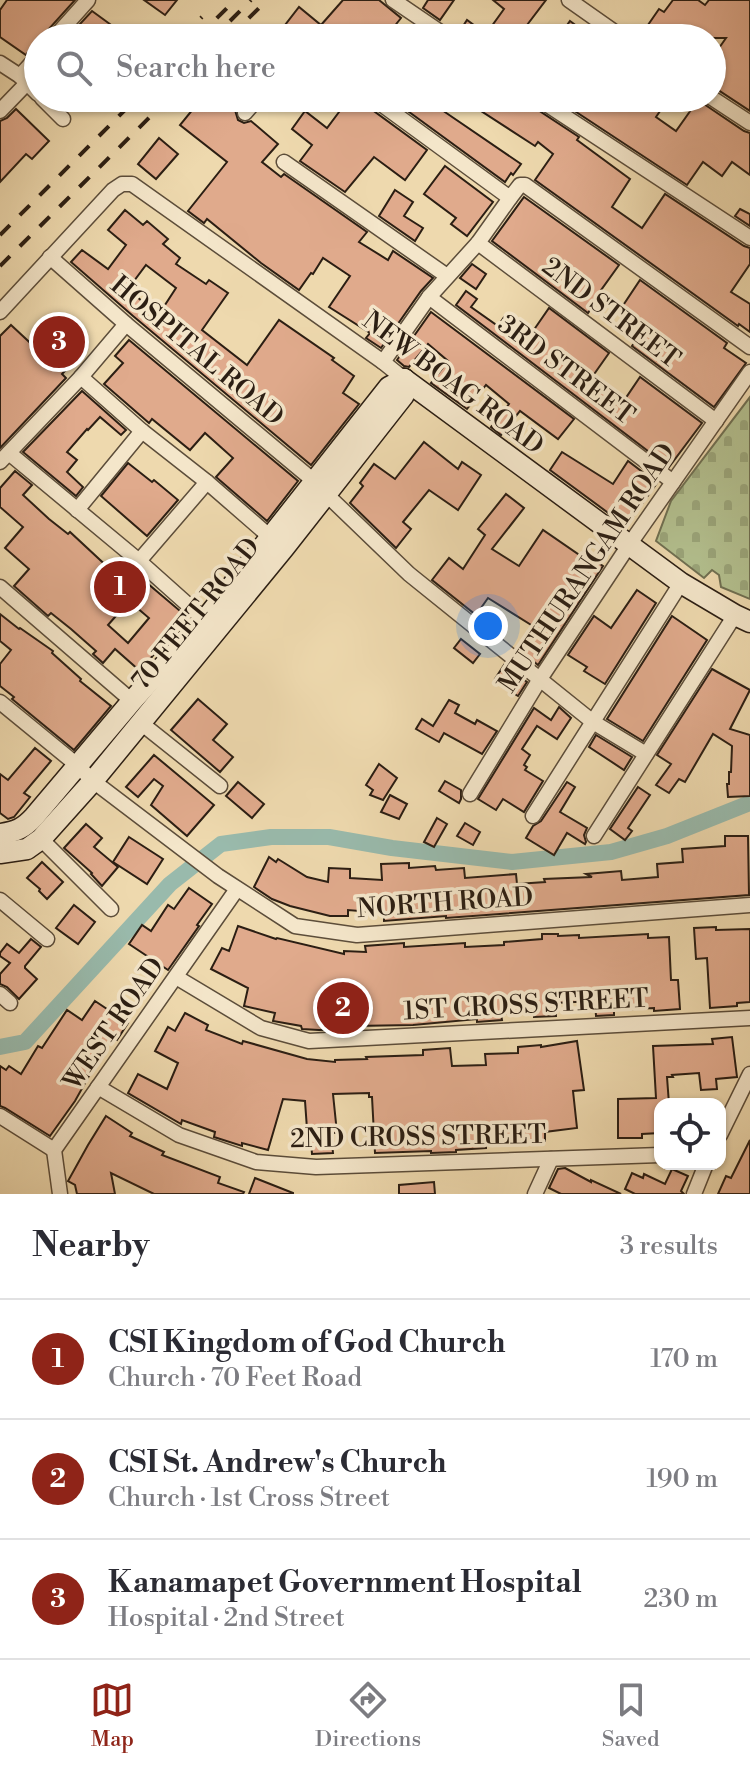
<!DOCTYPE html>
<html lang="en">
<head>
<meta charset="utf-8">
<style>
	:root { --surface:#fff; --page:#f7f7f7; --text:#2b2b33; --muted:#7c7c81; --line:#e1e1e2; --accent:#8f2418 }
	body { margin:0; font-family:"Libre Bodoni",serif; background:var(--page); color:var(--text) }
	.controls { position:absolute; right:24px; bottom:24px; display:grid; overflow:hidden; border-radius:16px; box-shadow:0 2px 6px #0004 }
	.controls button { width:72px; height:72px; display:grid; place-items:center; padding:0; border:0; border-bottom:2px solid var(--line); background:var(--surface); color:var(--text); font:40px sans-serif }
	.you { position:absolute; left:488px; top:626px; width:28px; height:28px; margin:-20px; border:6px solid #fff; border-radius:50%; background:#1a73e8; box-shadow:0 0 0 12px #1a73e833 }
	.badge { display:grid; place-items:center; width:52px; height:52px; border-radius:50%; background:var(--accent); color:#fff; font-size:26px; font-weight:700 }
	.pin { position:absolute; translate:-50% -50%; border:4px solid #fff; box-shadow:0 2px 8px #0006 }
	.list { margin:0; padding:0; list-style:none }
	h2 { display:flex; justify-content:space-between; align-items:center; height:104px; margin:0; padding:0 32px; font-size:34px }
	h2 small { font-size:26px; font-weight:400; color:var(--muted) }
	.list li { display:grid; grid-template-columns:52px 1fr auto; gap:24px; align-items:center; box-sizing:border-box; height:120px; padding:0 32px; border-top:2px solid var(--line) }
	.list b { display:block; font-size:30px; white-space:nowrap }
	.list p { margin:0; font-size:26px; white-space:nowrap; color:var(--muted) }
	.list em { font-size:26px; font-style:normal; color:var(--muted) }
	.icon { flex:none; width:44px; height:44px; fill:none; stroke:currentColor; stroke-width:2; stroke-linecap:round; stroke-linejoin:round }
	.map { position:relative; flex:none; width:750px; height:1194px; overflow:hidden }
	.search { position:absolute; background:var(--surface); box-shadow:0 2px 6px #0004; left:24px; right:24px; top:24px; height:88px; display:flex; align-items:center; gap:20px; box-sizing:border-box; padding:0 28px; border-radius:44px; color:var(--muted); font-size:30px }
	.sheet { height:464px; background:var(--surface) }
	nav { display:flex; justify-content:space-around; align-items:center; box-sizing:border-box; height:112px; border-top:2px solid var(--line); background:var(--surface); font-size:22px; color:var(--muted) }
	nav a { display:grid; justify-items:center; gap:4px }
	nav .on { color:var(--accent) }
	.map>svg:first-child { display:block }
</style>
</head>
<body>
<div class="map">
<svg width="750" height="1194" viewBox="0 0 750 1194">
	<defs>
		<pattern id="cemetery-stones" width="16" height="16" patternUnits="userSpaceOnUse" patternTransform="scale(2)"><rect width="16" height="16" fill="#b3c08f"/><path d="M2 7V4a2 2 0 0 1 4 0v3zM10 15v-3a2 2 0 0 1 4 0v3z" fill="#9aa57a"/></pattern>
	</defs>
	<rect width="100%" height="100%" fill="#eed9ae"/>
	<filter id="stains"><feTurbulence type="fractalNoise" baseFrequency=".0025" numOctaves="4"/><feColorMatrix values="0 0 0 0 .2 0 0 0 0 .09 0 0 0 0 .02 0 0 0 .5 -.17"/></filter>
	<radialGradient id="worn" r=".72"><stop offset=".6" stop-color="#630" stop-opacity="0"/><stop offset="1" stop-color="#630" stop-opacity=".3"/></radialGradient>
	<path fill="url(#cemetery-stones)" stroke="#6f6f51" stroke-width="2" d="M750 397V599L721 587 719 575 712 570 704 578 656 541 671 501Z"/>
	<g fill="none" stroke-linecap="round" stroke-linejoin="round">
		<path stroke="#99baac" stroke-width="16" d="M0 1047 25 1042 170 884 221 844 271 837H329L392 848 512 862 611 852 667 836 750 803"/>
	</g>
	<g fill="#e0aa8c" stroke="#2b1e13" stroke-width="2" fill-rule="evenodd">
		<path d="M7 0H75L47 31 44 38H38L26 55 0 37V10Z"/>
		<path d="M144 0H177L165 15Z"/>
		<path d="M343 0H379L401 18 385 38H275L299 7 321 25Z"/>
		<path d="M428 0H454L440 20 423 8Z"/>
		<path d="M493 0H546L524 29 536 38H459L458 34 467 20 486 34 504 9Z"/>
		<path d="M673 0H698L705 5 709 0H750V111L718 90 712 88V58L726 38H639L659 9 664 12Z"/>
		<path d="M92 11 129 38H67Z"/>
		<path d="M570 21 593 38H558Z"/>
		<path d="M202 98H245L235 110 238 120 244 123 251 121 278 144 262 162 281 177 284 174 367 232 359 242 388 260 393 251 433 278 421 291 381 348 366 338 370 333 329 307 350 276 323 258 313 274 311 273 299 290 261 263 207 219 204 223 188 211 227 162 180 125Z"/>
		<path d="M329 98H363L367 106 427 150 405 180 374 157 345 192 300 161 312 145 292 129 305 111 327 128 342 108Z"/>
		<path d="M390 98H428L440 106 439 108 521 164 513 175 511 173 505 182Z"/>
		<path d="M461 98H527L532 106 579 137 577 140 630 179 612 207 642 228 665 194 744 246 750 248V264L731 292 750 304V332L739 324 738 326 535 180 553 154 538 142 535 146Z"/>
		<path d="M555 98H669L656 117 676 131 698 100 744 131 750 133V175L732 162 722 176 703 162 687 185Z"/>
		<path d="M16 109 49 141 32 159 26 154 0 182V121L7 118Z"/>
		<path d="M159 138 178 154 156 179 138 164Z"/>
		<path d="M445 166 493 202 467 236 451 224 456 218 424 194Z"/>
		<path d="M395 190 413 202 404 216 423 228 415 241 379 216Z"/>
		<path d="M524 197 619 265 599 293 601 294 588 313 492 241Z"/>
		<path d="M740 209 750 214V226L735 216Z"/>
		<path d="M125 210 143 225 147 221 168 239 163 244 180 258 176 264 206 284 209 280 228 293 202 330 247 365 279 320 334 358 332 360 354 376 343 393 359 404 311 465 133 316 71 262 82 250 108 269 126 245 108 230ZM146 265 176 288 161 311 154 306 151 309 128 289Z"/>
		<path d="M472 264 486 274 476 289 460 278Z"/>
		<path d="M640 280 727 343 724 348 746 363 714 407 632 346 647 324 622 307Z"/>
		<path d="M466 291 477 299 471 307 498 326 504 317 531 334 549 308 609 353 590 380 623 402 640 377 702 423 669 467 456 305Z"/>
		<path d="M431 312 574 419 558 439 520 411 501 435 491 427 509 404 486 385 467 409 431 383 448 361 428 344 409 367 404 366 397 360Z"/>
		<path d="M11 325 39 351 57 332 81 354 62 374 66 378 0 448V336Z"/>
		<path d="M129 340 298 481 267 521 216 477 233 458 205 433 190 450 152 419 149 423 104 384 123 363 115 356Z"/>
		<path d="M82 391 126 430 121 435 100 417 88 430 87 429 67 452 77 460 67 472 83 487 76 496 23 452Z"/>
		<path d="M424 442 458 469 462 462 481 475 458 510 429 490 403 522 411 529 396 548 350 503 363 486 360 483 374 464 395 479Z"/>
		<path d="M562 452 613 484 628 461 657 483 626 526 550 470Z"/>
		<path d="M128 463 152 482 154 480 178 500 147 536 101 496Z"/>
		<path d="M15 471 32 485 23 495 49 519 68 534 70 532 112 571 121 561 186 616 140 671 115 649 103 663 93 654 96 651 71 629 51 613 48 616 14 586 29 569 5 548 23 527 0 507V488ZM129 601 149 618 128 643 108 625Z"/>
		<path d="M506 494 524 508 492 549 519 566 543 530 581 556 583 553 603 566 538 665 522 652 536 628 488 598 476 615 432 580 449 558 463 569 485 535 478 529Z"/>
		<path d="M637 590 656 603 605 684 584 671 587 667 568 655 594 616 611 628Z"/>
		<path d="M0 614 19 629 20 628 53 651 52 653 81 679 80 681 111 706 74 750 12 699 14 697 0 686V664L11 650 0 641Z"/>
		<path d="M672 616 707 640 643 741 607 719Z"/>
		<path d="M461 639 480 654 473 663 454 648Z"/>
		<path d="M504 665 527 682 518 696 506 689 508 687 495 679Z"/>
		<path d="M712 669 750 690 730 729 750 735V796L728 797 727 784H729V772H731L732 746 713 734 685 782 679 779 669 793 656 785 671 764 657 755Z"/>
		<path d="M198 699 227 724 213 740 233 757 220 772 171 730Z"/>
		<path d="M449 700 459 705 455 713 475 724 477 720 497 731 482 754 444 733 439 742 416 729 422 719 433 726Z"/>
		<path d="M559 707 571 718 557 739 537 726 522 749 530 755 524 765 527 767 525 770 543 781 524 812 503 799 496 810 478 799 534 708 551 720Z"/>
		<path d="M596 735 632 757 624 770 589 747Z"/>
		<path d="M35 748 51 761 24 793 30 797 14 817 8 819 0 813V774L8 780Z"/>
		<path d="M154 755 214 805 187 836 151 805 163 786 154 779 138 797 126 787Z"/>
		<path d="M379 764 397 778 383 800 370 795 373 790 366 785Z"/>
		<path d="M445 781 461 790V799L459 803 439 791Z"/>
		<path d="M238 782 264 804 252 818 226 796Z"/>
		<path d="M567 782 575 787 560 812 587 828 584 835 586 842 585 844 567 833 554 855 526 838 533 826 541 821Z"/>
		<path d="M638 787 650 795 628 828 632 831 625 840 610 829Z"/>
		<path d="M390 795 407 804 399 819 381 812Z"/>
		<path d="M437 818 447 824 434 847 424 842Z"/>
		<path d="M465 823 480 832 473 845 457 836Z"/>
		<path d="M86 824 102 838 94 847 118 867 102 886 91 874 92 873 64 848Z"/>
		<path d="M725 836H748L749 895 446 918V916L384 921V913L348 910V916H330L290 906 272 899 254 887 269 857 276 862 278 859 307 877 328 882 329 868 350 869V878L382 880 381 864 409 863V868L435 866 436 870 464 868 465 878 516 874 517 884 545 882 544 879 592 877 586 874 621 871 622 880 658 877 657 864 683 862 682 849 725 846Z"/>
		<path d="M129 837 163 859 147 884 113 862Z"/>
		<path d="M42 862 63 882 47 899 39 891 40 889 27 878Z"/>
		<path d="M189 888 212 904 197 925 199 926 168 970 129 944 142 925 151 931 168 905 174 909Z"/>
		<path d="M74 905 95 922 78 944 56 928Z"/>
		<path d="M238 926 276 939 277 938 344 954V951L366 952 365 946 404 943V947L465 943V947L504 945V942L542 939V934H558V936L579 935V938L648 934V938L669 937 671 980H678L680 1009 654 1011V1008L614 1010V1015L596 1016 595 1001 555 1003 556 1016 534 1017V1012L501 1014 502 1020 477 1022V1019L413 1025 354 1026V1029L319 1030 302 1029 301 1026 273 1021 275 1013 244 1006 248 988 211 969 222 948 229 951Z"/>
		<path d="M716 927V930L750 929V1002L737 1003V1006L710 1008 707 958 696 959 694 928Z"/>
		<path d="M31 939 41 947 25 966V968L37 979 19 999 7 987 0 984V974L10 963 0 956V953L7 944 19 953Z"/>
		<path d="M95 1001 128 1023 117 1040 112 1037 87 1074 89 1076 75 1101 50 1136 5 1108 0 1106V1066L6 1070 9 1066 21 1074 38 1046 42 1048 67 1010 82 1020Z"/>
		<path d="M185 1013 208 1025 206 1030 242 1044 243 1041 307 1059 335 1062V1060L367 1059 366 1057 423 1055V1050L450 1048 452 1066 486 1065 485 1054 518 1053V1047L541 1045V1047L577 1041 584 1090 573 1091 577 1128 545 1132V1141L486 1143V1148L456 1150V1152L431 1153V1151L375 1153 372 1097H369V1093L333 1094 337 1133H331L333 1153 312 1154 310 1129H307L305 1101 283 1099 268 1150 242 1143V1146L214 1137 215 1132 182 1120 181 1124 128 1093 138 1074 167 1089 178 1063 155 1051 168 1027 175 1031Z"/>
		<path d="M732 1037 737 1077 716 1079 717 1089 701 1090 699 1073 672 1075 673 1077H667L669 1104H660V1133L642 1134V1138H618V1099L656 1098 653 1046 713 1044 712 1039Z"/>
		<path d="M106 1116 132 1133 130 1136 164 1152 162 1155 220 1177 218 1183 244 1192 243 1194H154L111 1173 115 1194H77L75 1185 68 1181 88 1145Z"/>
		<path d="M750 1140V1194H718L726 1176 731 1178Z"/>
		<path d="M565 1168 591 1182V1180L621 1194H561L549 1188 558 1169Z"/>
		<path d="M672 1169 688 1176 681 1191 684 1194H635L625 1189 632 1173 643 1178 644 1174 665 1184Z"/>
		<path d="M255 1178 293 1193V1194H249Z"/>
		<path d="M434 1182 435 1194H399V1185Z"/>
	</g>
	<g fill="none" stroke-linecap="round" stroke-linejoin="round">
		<g stroke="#5c4d3a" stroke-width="17">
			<g id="minor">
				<path d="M393 0 449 38"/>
				<path d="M569 0 623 38"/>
				<path d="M54 38 88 0"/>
				<path d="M0 63 20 76 38 94"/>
				<path d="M20 76 38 56"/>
				<path d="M42 98 63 119"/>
				<path d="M373 98 510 198 520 185H525L750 347"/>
				<path d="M537 98 750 238"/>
				<path d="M712 98 750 123"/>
				<path d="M0 111 27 83"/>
				<path d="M245 113 258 98"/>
				<path d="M284 162 447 276"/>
				<path d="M478 243 716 421"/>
				<path d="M50 257 126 324 314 481 326 494 409 574 593 722 646 754"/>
				<path d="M429 297 673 482"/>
				<path d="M0 312 113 190 122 184H132L383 362 404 379"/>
				<path d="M383 362 429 297 478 243 510 198"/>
				<path d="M81 377 142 431 207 482 276 542"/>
				<path d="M9 453 139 561 205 620"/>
				<path d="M0 462 81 377 126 324"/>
				<path d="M77 510 142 431"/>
				<path d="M139 561 207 482"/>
				<path d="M0 587 132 701"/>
				<path d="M0 702 77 765 93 781 218 876 295 926 357 935 750 905"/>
				<path d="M141 723 220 786"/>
				<path d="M470 794 540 679 629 545 750 372"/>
				<path d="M533 816 681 583"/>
				<path d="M594 836 735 615"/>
				<path d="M41 839 111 909"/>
				<path d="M0 900 47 939"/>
				<path d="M176 977 261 1028 309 1041 750 1018"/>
				<path d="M0 994 10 1003"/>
				<path d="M98 1087 179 1135 256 1162 316 1167 660 1155"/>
				<path d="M0 1116 54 1150"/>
				<path d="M720 1135 750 1074"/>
				<path d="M60 1194 54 1150 237 889"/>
				<path d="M535 1194 551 1159"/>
				<path d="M694 1194 706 1164"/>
			</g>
		</g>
		<g stroke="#2b1e13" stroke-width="23">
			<g id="secondary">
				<path d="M404 379 681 583 735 615 750 622"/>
				<path d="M0 834C16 832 24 828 34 817L132 701 205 620 389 387 404 379"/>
				<path d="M0 853 27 849 41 839 93 781 284 548 404 395V379"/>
			</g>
		</g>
		<use href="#minor" stroke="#f4e6ca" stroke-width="14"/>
		<use href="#secondary" stroke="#f4e6ca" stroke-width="20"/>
		<g stroke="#2b1e13" stroke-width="4" stroke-dasharray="14 14" stroke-linecap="butt">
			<path d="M230 21 251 0"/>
			<path d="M181 38 202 17"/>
			<path d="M197 38 235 0"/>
			<path d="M229 38 267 0"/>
			<path d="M0 235 137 98"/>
			<path d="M0 266 169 98"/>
		</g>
	</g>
	<g text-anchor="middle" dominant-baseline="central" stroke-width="7" stroke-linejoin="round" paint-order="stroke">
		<g font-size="26" fill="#2b1e13" stroke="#f4e6ca">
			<text transform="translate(611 313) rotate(37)">2ND STREET</text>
			<text transform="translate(197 351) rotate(40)">HOSPITAL ROAD</text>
			<text transform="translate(566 370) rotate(37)">3RD STREET</text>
			<text transform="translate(453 383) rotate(37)">NEW BOAG ROAD</text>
			<text transform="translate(587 568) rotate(-56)">MUTHURANGAM ROAD</text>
			<text transform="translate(196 614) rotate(-51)">70 FEET ROAD</text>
			<text transform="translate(445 903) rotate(-4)">NORTH ROAD</text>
			<text transform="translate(526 1005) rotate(-3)">1ST CROSS STREET</text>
			<text transform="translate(114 1024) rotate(-55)">WEST ROAD</text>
			<text transform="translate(418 1137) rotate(-1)">2ND CROSS STREET</text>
		</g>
	</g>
	<rect width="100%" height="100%" filter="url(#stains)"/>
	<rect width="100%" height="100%" fill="url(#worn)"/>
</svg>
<div class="controls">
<button><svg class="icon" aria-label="locate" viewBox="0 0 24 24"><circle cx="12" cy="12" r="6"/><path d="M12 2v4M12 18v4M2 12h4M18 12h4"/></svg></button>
</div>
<div class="you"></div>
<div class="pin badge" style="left:120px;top:587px">1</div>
<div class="pin badge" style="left:343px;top:1008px">2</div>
<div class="pin badge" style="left:59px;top:342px">3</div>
<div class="search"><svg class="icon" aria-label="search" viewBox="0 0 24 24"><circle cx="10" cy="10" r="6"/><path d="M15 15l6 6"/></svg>Search here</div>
</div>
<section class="sheet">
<h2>Nearby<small>3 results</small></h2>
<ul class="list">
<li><span class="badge">1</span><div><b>CSI Kingdom of God Church</b><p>Church · 70 Feet Road</p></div><em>170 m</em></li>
<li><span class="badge">2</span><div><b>CSI St. Andrew's Church</b><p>Church · 1st Cross Street</p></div><em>190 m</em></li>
<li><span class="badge">3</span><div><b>Kanamapet Government Hospital</b><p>Hospital · 2nd Street</p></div><em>230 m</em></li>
</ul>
</section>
<nav>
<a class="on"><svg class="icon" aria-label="map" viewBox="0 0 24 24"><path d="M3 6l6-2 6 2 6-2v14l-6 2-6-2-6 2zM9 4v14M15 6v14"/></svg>Map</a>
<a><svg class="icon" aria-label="directions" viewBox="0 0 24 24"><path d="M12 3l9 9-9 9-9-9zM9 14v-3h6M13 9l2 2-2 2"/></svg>Directions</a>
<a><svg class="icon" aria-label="saved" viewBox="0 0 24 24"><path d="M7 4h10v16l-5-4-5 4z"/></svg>Saved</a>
</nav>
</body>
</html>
